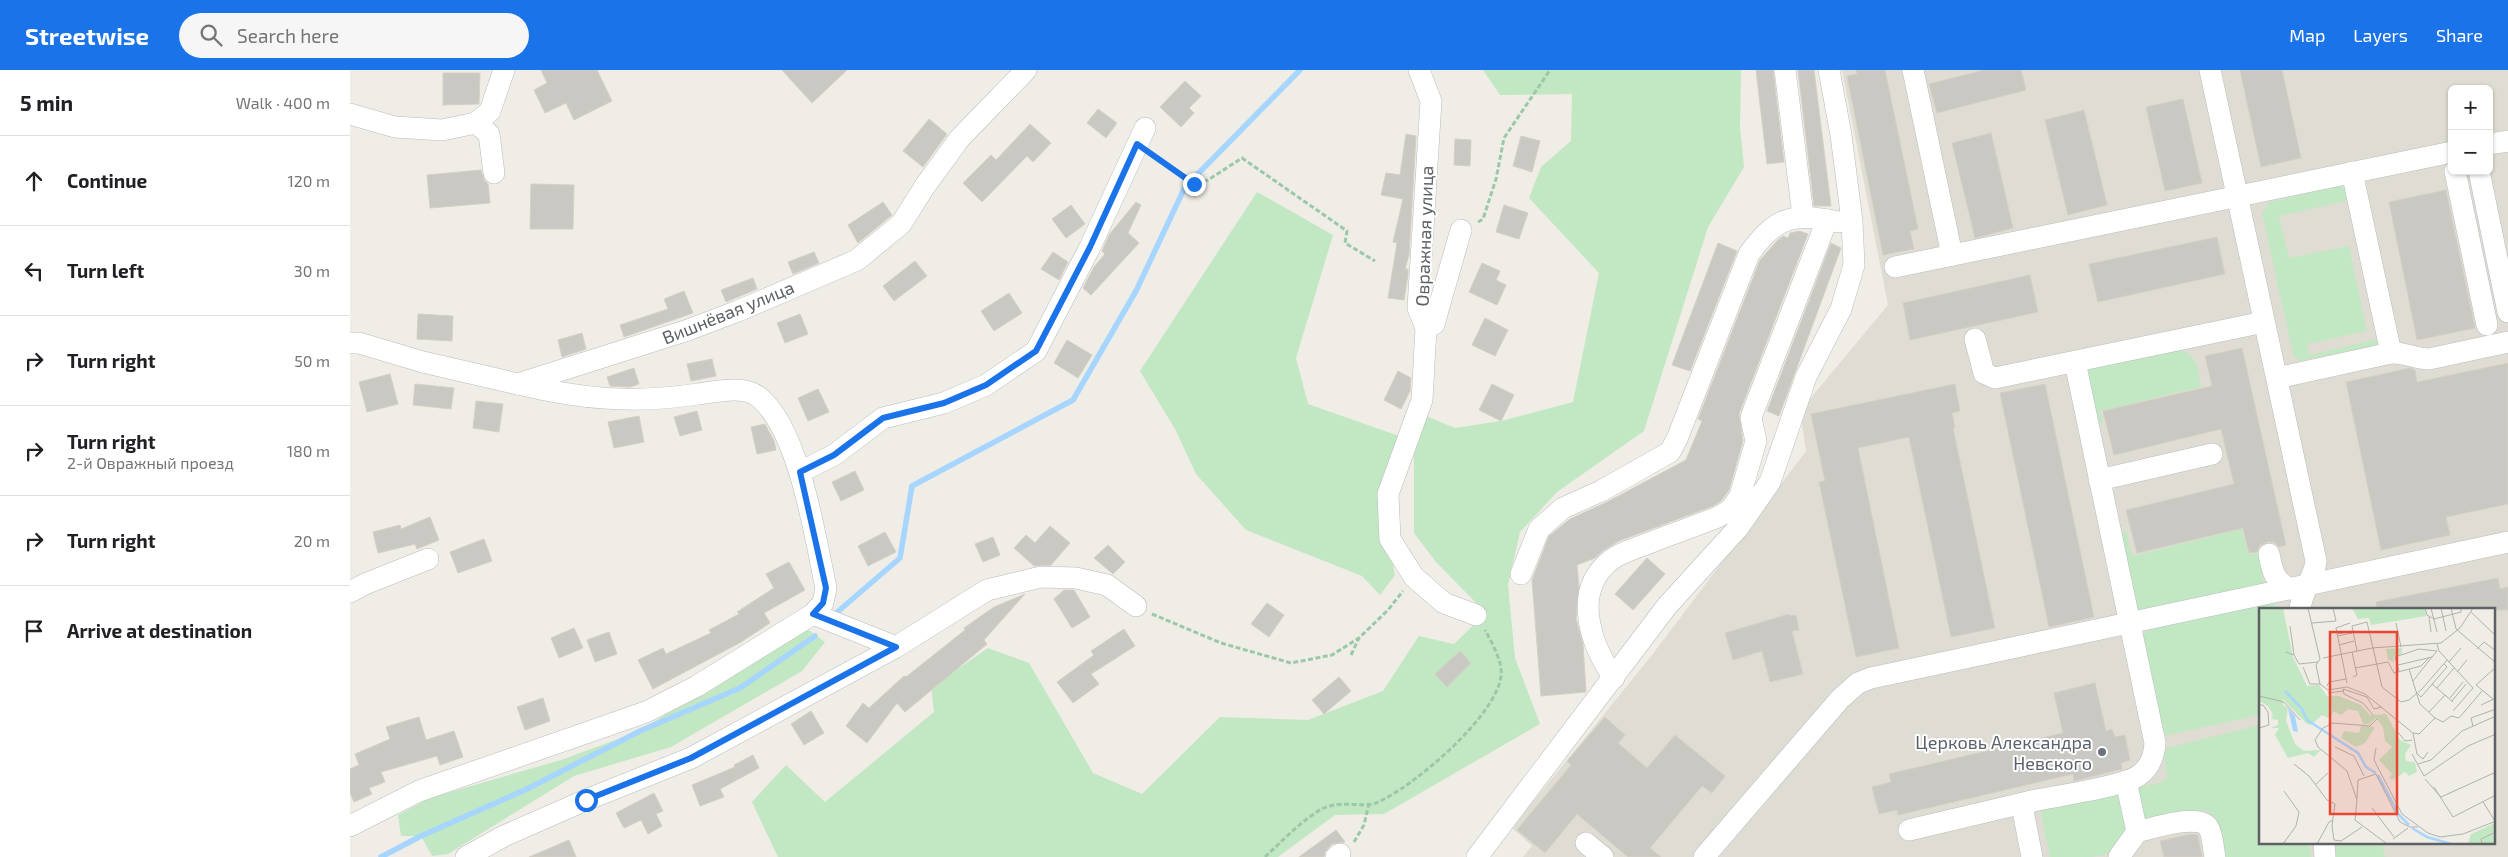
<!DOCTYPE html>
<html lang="en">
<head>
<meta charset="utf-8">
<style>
	:root { --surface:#fff; --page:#f6f6f6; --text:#202124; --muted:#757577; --line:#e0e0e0; --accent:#1a73e8 }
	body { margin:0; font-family:"Exo 2",sans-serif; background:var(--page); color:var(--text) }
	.controls { position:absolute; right:15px; top:15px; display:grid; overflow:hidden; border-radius:8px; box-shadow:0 1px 4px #0004 }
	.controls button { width:45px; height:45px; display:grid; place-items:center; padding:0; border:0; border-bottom:1px solid var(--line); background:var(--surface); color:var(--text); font:25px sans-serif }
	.stop { position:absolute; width:15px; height:15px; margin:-11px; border:4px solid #1a73e8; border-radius:50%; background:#fff }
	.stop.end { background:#1a73e8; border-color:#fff; box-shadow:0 1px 5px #0008 }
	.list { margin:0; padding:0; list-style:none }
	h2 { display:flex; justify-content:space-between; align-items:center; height:65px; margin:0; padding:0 20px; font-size:21px }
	h2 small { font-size:16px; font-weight:400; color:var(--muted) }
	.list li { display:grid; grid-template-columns:32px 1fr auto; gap:15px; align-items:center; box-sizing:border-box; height:90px; padding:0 20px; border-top:1px solid var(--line) }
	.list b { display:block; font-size:19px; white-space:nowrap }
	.list p { margin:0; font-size:16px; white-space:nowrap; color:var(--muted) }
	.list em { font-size:16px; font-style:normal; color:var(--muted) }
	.icon { flex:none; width:28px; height:28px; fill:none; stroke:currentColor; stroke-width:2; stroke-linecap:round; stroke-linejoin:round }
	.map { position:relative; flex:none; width:2158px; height:787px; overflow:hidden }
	header { display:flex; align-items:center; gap:30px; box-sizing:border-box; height:70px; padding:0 25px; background:var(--accent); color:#fff }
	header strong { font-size:24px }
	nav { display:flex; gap:28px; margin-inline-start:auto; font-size:18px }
	.search { width:350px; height:45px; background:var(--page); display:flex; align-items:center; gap:12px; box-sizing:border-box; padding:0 18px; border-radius:28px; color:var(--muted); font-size:19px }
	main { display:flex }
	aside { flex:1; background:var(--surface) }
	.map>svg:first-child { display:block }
</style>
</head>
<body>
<header>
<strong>Streetwise</strong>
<div class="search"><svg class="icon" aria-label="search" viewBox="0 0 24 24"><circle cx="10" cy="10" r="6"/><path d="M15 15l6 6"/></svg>Search here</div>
<nav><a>Map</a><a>Layers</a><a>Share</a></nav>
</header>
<main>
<aside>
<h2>5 min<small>Walk · 400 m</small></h2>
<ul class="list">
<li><svg class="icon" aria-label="ahead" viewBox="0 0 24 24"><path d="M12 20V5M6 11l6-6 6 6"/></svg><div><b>Continue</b></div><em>120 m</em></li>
<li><svg class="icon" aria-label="left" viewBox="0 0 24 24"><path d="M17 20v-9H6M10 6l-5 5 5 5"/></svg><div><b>Turn left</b></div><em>30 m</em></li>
<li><svg class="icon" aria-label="right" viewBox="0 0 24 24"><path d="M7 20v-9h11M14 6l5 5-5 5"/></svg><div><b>Turn right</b></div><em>50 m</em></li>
<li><svg class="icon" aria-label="right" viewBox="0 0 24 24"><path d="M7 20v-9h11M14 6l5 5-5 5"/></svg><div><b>Turn right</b><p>2-й Овражный проезд</p></div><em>180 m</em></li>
<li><svg class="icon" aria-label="right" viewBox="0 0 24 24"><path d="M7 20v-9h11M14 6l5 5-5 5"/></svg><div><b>Turn right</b></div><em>20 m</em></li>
<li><svg class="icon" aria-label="arrive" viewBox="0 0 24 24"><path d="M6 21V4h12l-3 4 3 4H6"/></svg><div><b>Arrive at destination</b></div></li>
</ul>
</aside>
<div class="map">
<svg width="2158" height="787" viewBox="0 0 2158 787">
	<rect width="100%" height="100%" fill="#efede5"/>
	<path fill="#dfddd3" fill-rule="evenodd" d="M1492 0H2158V787H1173L1182 776 1162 758 1302 585 1456 381 1450 341 1538 235ZM2102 19H2139V101H2102ZM1910 540H2144V773H1910Z"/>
	<g fill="#c2e7c3">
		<path d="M1133 0H1391L1390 57 1394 97 1358 157 1294 361 1207 422 1170 462 1158 515 1165 588 1190 654 1034 744 985 745 928 787H428L402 732 436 695 475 732 584 642 581 615 583 616 638 578 679 593 743 703 792 724 870 647 958 650 1033 621 1069 566 1104 574 1136 543 1086 492 1064 463V380L1076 346 1105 358 1151 351 1223 332 1249 203 1179 128 1191 97 1221 71 1222 24 1150 25Z"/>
		<path d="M1989 116 1998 121 2002 130 1929 146 1939 188 1999 176 2017 261 1957 274 1959 285 2032 268 2026 275 1949 291 1943 284 1912 143 1920 132Z"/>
		<path d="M907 122 983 165 946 288 958 334 1049 366 1033 445 1045 505 1030 525 1012 506 896 460 846 404 825 359 790 301Z"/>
		<path d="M1830 280C1848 285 1848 301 1851 317L1750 341 1753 353 1744 355 1735 304 1739 299Z"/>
		<path d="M1892 459 1898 485 1908 482 1914 514 1789 545 1768 462 1776 460 1782 486Z"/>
		<path d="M1915 533 1923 534 1932 539 1910 540V645L1818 665 1812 664 1792 569 1793 563 1803 558Z"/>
		<path d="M456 558 475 572 452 601 321 677 224 706 98 784 82 786 71 766H51L48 745 80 728 211 690 290 661 422 574Z"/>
		<path d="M1910 655V773H1959L1961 787H1872L1864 748 1858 741 1795 753 1787 718 1812 712 1817 709 1814 686 1817 678Z"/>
		<path d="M1769 721 1778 760 1762 783 1742 787H1700L1690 738Z"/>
		<path d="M1985 773H2032L2035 787H1986Z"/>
	</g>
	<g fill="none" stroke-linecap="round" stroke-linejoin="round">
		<g stroke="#a6d5ff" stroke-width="5.5">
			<path d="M485 544 550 488 562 416 723 330 786 221 835 117 950 0"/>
			<path d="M31 787 71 766 177 719 290 661 390 618 465 566"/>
		</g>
	</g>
	<g fill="#cac8c2" stroke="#d4d0c4">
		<path d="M191 0H247L262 31 224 50 216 33 195 43 184 20 197 13Z"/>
		<path d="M432 0H497L462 33Z"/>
		<path d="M1406 0H1423L1434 92 1417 94Z"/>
		<path d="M1448 0H1464L1481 136H1464Z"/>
		<path d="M1506 0H1535L1568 159 1560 161 1564 179 1533 185 1497 6 1507 4Z"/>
		<path d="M1634 0H1671L1676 20 1587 43 1579 14Z"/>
		<path d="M1890 0H1932L1951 88 1911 97Z"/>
		<path d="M93 3H130L129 34 93 35Z"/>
		<path d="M835 11 851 26 839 38 844 43 831 57 810 37Z"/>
		<path d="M1833 29 1852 113 1815 121 1796 37Z"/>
		<path d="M748 39 767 53 756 68 737 53Z"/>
		<path d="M1734 40 1757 135 1718 145 1695 50Z"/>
		<path d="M579 49 597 64 573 97 553 81Z"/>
		<path d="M680 54 701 73 683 92 677 86 632 132 613 113 641 85 646 90Z"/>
		<path d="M1641 63 1663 158 1625 168 1602 73Z"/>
		<path d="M1056 64 1066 66 1059 185 1055 199H1058V205L1054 230 1038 228 1047 173 1043 172 1053 129 1031 125 1036 103 1050 105Z"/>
		<path d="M1171 66 1190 71 1182 102 1163 96Z"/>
		<path d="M1105 69 1121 70 1120 96 1104 95Z"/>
		<path d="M131 100 134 110 138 114 140 133 80 138 77 105Z"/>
		<path d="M181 114 224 115 223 159H180Z"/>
		<path d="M2096 120 2125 258 2067 270 2039 132Z"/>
		<path d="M533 132 542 145 508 173 498 155Z"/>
		<path d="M786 132 791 135 778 163 789 173 741 225 733 218 744 197 755 184 752 181 759 165Z"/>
		<path d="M721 135 735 154 716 168 702 149Z"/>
		<path d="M1154 135 1178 143 1169 169 1146 162Z"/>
		<path d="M1449 161 1458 164 1389 344 1393 371 1379 420 1371 431 1363 436 1269 471 1254 480 1245 488 1227 495 1229 517 1226 549 1233 574 1236 622 1191 626 1182 510 1199 466 1220 449 1257 432 1336 390 1352 351 1348 349 1410 190 1427 171 1433 166 1438 168 1440 163Z"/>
		<path d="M1867 167 1875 204 1748 232 1739 194Z"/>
		<path d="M1368 173 1387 181 1340 301 1322 295Z"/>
		<path d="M1481 173 1491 178 1429 346 1417 341Z"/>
		<path d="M464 182 469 193 443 204 438 192Z"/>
		<path d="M703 182 718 192 709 210 691 199Z"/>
		<path d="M565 191 577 206 544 231 533 216Z"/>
		<path d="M1132 193 1150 201 1146 210 1156 215 1147 235 1119 222Z"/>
		<path d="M1680 205 1688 242 1560 270 1553 233Z"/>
		<path d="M403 208 407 219 376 232 371 220Z"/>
		<path d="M334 221 343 243 274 267 270 255 318 239 314 229Z"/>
		<path d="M659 223 672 243 644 261 631 241Z"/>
		<path d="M68 244 103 246 102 271 67 269Z"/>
		<path d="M450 244 458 264 435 273 427 253Z"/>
		<path d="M1135 248 1158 260 1145 286 1122 275Z"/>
		<path d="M232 263 236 279 212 287 208 270Z"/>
		<path d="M717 270 742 285 728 308 704 293Z"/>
		<path d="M1892 278 1936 475 1929 477 1924 472H1916L1910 475 1907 482 1899 483 1893 458 1787 483 1776 440 1884 414 1871 359 1764 385 1753 341 1862 316 1855 286Z"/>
		<path d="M362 289 366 306 341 311 337 294Z"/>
		<path d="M2158 293V434L2096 447 2100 465 2031 480 1996 312 2060 298 2065 300 2067 312Z"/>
		<path d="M284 298 289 314 280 317 260 316 257 307Z"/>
		<path d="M1048 301 1061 308 1060 321 1051 339 1034 330Z"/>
		<path d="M40 304 48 334 17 342 9 312Z"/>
		<path d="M65 314 104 318 101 339 63 335Z"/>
		<path d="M1142 314 1164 325 1151 351 1129 340Z"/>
		<path d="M1605 314 1610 341 1602 343 1605 358H1603L1645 558 1601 567 1559 367 1508 378 1549 578 1506 587 1469 412 1475 411 1461 344Z"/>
		<path d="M1695 314 1744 547 1699 557 1650 323Z"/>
		<path d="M468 319 479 342 458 351 448 328Z"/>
		<path d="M126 331 153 334 149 362 123 358Z"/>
		<path d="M347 341 352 360 330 366 324 347Z"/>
		<path d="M289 346 294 372 264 378 258 352Z"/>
		<path d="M415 354 424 371 426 380 407 384 401 357Z"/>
		<path d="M505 401 514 420 491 431 482 412Z"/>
		<path d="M80 447 89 470 67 479 65 474 28 483 23 462 50 455 51 459Z"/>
		<path d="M700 456 720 473 701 495 684 496 664 478 676 465 685 473Z"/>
		<path d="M535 462 546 482 518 496 508 476Z"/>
		<path d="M643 467 650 485 633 492 625 474Z"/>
		<path d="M134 469 142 491 108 503 100 482Z"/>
		<path d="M758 475 775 492 763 504 744 488Z"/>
		<path d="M1297 488 1315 504 1283 540 1265 524Z"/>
		<path d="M439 492 455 520 414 543 420 553 391 572 303 619 288 590 313 578 316 584 361 563 359 560 389 544 387 542 424 518 416 504Z"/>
		<path d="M2148 508 2150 519 2158 517V540H2027L2026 532Z"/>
		<path d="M714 520H724L740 547 722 558 704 529Z"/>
		<path d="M675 524 634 570 637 574 555 642 547 633 517 673 496 656 513 633 519 638 554 606 556 607 615 560 614 558 644 537Z"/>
		<path d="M917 533 934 545 919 567 901 554Z"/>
		<path d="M1439 544 1440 546 1446 545 1449 560 1442 561 1453 604 1420 612 1412 581 1383 590 1375 563Z"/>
		<path d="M224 558 233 578 209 588 201 568Z"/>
		<path d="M774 559 785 576 741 604 749 614 723 633 707 612 744 585 741 581Z"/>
		<path d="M259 562 267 584 245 592 237 570Z"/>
		<path d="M1110 581 1121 593 1097 617 1085 604Z"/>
		<path d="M989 607 1001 621 974 644 962 630Z"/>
		<path d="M1745 613 1756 661 1762 659 1765 667 1775 665 1780 690 1771 693 1772 699 1724 711 1723 704 1548 745 1547 740 1529 744 1522 717 1541 712 1539 704 1713 663 1704 623Z"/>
		<path d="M193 628 200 651 175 660 167 637Z"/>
		<path d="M461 641 474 663 454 675 441 654Z"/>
		<path d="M69 647 76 670 104 661 113 687 90 695 87 686 31 702 35 712 19 718 22 724 4 732 0 723V699L9 695 5 684 40 669 36 657Z"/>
		<path d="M1255 647 1275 665 1268 673 1297 698 1325 665 1375 706 1362 723 1352 716 1300 778 1311 787H1278L1227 744 1195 783 1167 760 1221 695 1217 691Z"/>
		<path d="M403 685 409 698 370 719 374 727 350 736 342 715 385 697 384 695Z"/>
		<path d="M304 723 313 741 306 744 312 756 298 764 291 750 274 758 266 743Z"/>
		<path d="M986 760 995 772 982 774 975 782 974 787H949Z"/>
		<path d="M1841 764 1848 765 1852 787H1814L1810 771Z"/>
		<path d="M219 770 226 787H179Z"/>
	</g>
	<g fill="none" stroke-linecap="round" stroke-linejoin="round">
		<g stroke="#b8bbbf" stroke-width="22">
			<g id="minor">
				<path d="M1069 0 1081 31 1068 238 1076 258 1072 330 1038 424 1040 469 1064 507 1094 533 1126 545"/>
				<path d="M1435 0 1453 146"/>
				<path d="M1563 0 1602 185"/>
				<path d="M1860 0 1966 491C1964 509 1951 521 1950 540"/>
				<path d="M0 44 45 57 92 60 126 53 140 41 154 0"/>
				<path d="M126 53 139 64 144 103"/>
				<path d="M2139 74 2158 71"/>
				<path d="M2105 101 2137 255"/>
				<path d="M2129 101 2158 242"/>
				<path d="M2002 102 2041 283"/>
				<path d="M1545 197 2102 82"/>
				<path d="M1076 258 1084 254 1111 160"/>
				<path d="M1625 269 1634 303 1645 308 1914 252"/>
				<path d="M0 273H9L73 292 168 314 338 260 388 241 507 190 551 154 575 116 610 68 676 0"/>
				<path d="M1927 308 2041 283C2055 282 2065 289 2079 289L2158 272"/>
				<path d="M450 402 484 385 533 348 594 333 636 315 686 281 740 177 795 58"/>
				<path d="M1749 410 1862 384"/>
				<path d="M1919 484C1922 500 1924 512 1941 519"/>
				<path d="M1171 504 1189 459 1213 438 1251 421 1320 382 1327 369 1399 184C1427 145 1444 143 1489 152"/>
				<path d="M0 522 15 514 78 489"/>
				<path d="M463 544 546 577"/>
				<path d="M1264 608C1241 575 1221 521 1261 490 1271 482 1287 478 1299 473 1322 464 1345 456 1368 447L1380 440 1390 426 1406 371 1401 348 1403 342 1477 150"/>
				<path d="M1776 711 1787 762"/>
				<path d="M0 756 69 721 296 642 347 616 463 544 473 533 476 518C465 467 450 363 410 328 395 314 365 322 348 324 283 334 231 329 168 314"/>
				<path d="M1559 760 1682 731"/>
				<path d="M1236 773 1253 787"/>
				<path d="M1974 773 1975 787"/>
				<path d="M116 787 154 766 236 730 341 688 546 577 637 520 691 507 726 508 757 515 786 536"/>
				<path d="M986 787 990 784"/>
				<path d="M1127 787 1317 536 1388 458 1420 412 1456 307 1491 239 1504 195 1502 151 1491 65 1479 0"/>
				<path d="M1354 787 1490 629 1508 613 1521 608 2158 472"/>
				<path d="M1682 787 1673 741 1676 735 1682 731C1706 726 1771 717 1788 706 1800 698 1804 687 1805 673L1725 292"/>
				<path d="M1769 787 1787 762C1802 758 1849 743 1858 757 1863 764 1863 778 1865 787"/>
			</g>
		</g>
		<g stroke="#9bc8a9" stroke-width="3" stroke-dasharray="5 2.5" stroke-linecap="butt">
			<path d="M803 85 844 114 858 110 892 88 997 161 995 173 1025 191"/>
			<path d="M1128 152 1133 149 1146 109 1154 68 1200 0"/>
			<path d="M802 544 871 573 941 593 982 585 1009 568 1038 540 1053 521"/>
			<path d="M1001 585 1009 568"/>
			<path d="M1004 772 1014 755 1019 733"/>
			<path d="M915 787C930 773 956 746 974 738 992 730 1012 738 1026 733 1062 718 1146 647 1151 606 1153 592 1142 573 1135 560"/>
		</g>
		<use href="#minor" stroke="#fff" stroke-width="21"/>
	</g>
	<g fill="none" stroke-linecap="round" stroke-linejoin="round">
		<path stroke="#1a73e8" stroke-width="6" d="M236 730 341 688 546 577 463 544 473 533 476 518 450 402 484 385 533 348 594 333 636 315 686 281 740 177 787 74 844 114"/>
	</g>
	<circle fill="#6b7280" stroke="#fff" stroke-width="2" cx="1752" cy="682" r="5"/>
	<g text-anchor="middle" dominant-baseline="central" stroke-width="4" stroke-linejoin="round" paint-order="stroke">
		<g font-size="18" fill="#5d6166" stroke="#fff">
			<text transform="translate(1074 166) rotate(-88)">Овражная улица</text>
			<text transform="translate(378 242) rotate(-22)">Вишнёвая улица</text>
		</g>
		<g font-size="18" fill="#5b616d" stroke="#fff" text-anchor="end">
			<text x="1742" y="672">Церковь Александра<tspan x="1742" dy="21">Невского</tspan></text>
		</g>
	</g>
	<g transform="translate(1909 538)">
		<rect width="236" height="236" fill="#efede5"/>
		<path d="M0 0H24L34 49 48 78 60 77 68 88H80L102 97 111 107 127 106 141 132 152 137 146 146 147 153 156 154 158 164 150 168 146 164 133 172 130 169 133 166 120 152 133 139 126 133 124 119 117 110 111 116H104L99 103 89 101 82 107 74 103 71 111 63 107 52 117 48 116 23 90 25 98 29 99 27 113 36 136 45 143 62 142 55 149 49 145 29 150 16 127 20 120H12L19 117V112L12 111 14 107 9 98 0 93ZM93 0H166L167 8 112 17 110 10 99 11ZM143 40V46L134 49 135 54 129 52 127 41ZM102 118 116 119 106 135 97 139 82 130 85 123 100 125ZM236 215V236H209L212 226Z" fill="#c2e7c3"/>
		<path d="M29 100 36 108 39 124 34 123Z" fill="#a6d5ff"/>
		<path fill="none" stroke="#a6d5ff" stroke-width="2.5" d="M26 83 43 101 48 112 99 145 107 159 117 165M119 167 140 207 150 217M153 220 168 229 192 236"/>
		<path fill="none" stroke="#b1b1ae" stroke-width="1" d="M49 0 61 51 57 57 61 76 69 82 88 79 106 86 154 125 160 126 176 110 184 114 192 108 200 110 223 83M166 0 168 7 175 11 202 4V0M172 0 178 24M182 0 187 23M192 0 197 21 237 55M212 4 237 28M170 9 172 24M53 15 77 13 74 0M137 15 142 39M78 26 93 23M78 28 93 25M178 36 180 43 214 80 194 103M80 37 95 33M218 41 225 34 237 43M98 43 93 18 108 14 123 79 142 94 150 92 163 81 188 52M27 44 35 47 31 18M93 44 98 67 94 69M35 47 40 56 59 54M64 50 113 40 182 35 201 20 214 0M190 54 202 40M139 57 173 49 178 43M44 59 51 76H61M96 60 129 54 135 65 162 58 170 50M150 61 161 96 176 110M140 63 136 49 160 41 178 43M198 64 208 52M154 73 173 49M88 75 77 20 91 15M173 76 194 94M68 78 70 74 87 71M178 80 195 60M84 81 108 89 115 101 123 99M84 81 85 86 104 95 114 107M69 85 84 83M159 86 162 89 188 59 185 56M0 88 25 94 41 112M191 90 204 74M234 91 217 77 237 59M193 93 207 76M0 97H4L9 104 10 117 0 120M222 97 237 90M170 104 186 87M118 111 111 118 74 115 64 120 56 132 59 139 88 163 98 192 96 212 128 236M214 118 212 110 237 101M138 123 146 133 153 132M154 125 158 146 164 151 169 144M76 139 95 148 105 168M117 140 115 152 143 206 169 225 181 229 204 226 237 213M153 146 165 168 209 138 237 126M35 156 50 168 68 192 76 196 73 218 75 232 82 233 103 219M159 156 172 152 203 123 237 108M166 171 182 189M56 177 69 165M175 179 194 209 237 187M182 189 237 164M98 191 99 172 117 166 141 214 151 219H159M224 194 236 213M113 200 135 229M134 231 149 220M24 236 37 218 40 204 25 183M58 236 70 214 74 212M223 236 222 231 237 224"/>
		<path fill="#e94631" fill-opacity="0.15" stroke="#e94631" stroke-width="2.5" d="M71 24H138V206H71Z"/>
		<rect width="236" height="236" fill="none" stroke="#5d6166" stroke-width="2.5"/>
	</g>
</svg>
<div class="controls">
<button>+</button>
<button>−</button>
</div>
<div class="stop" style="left:236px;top:730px"></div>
<div class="stop end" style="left:844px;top:114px"></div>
</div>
</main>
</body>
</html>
